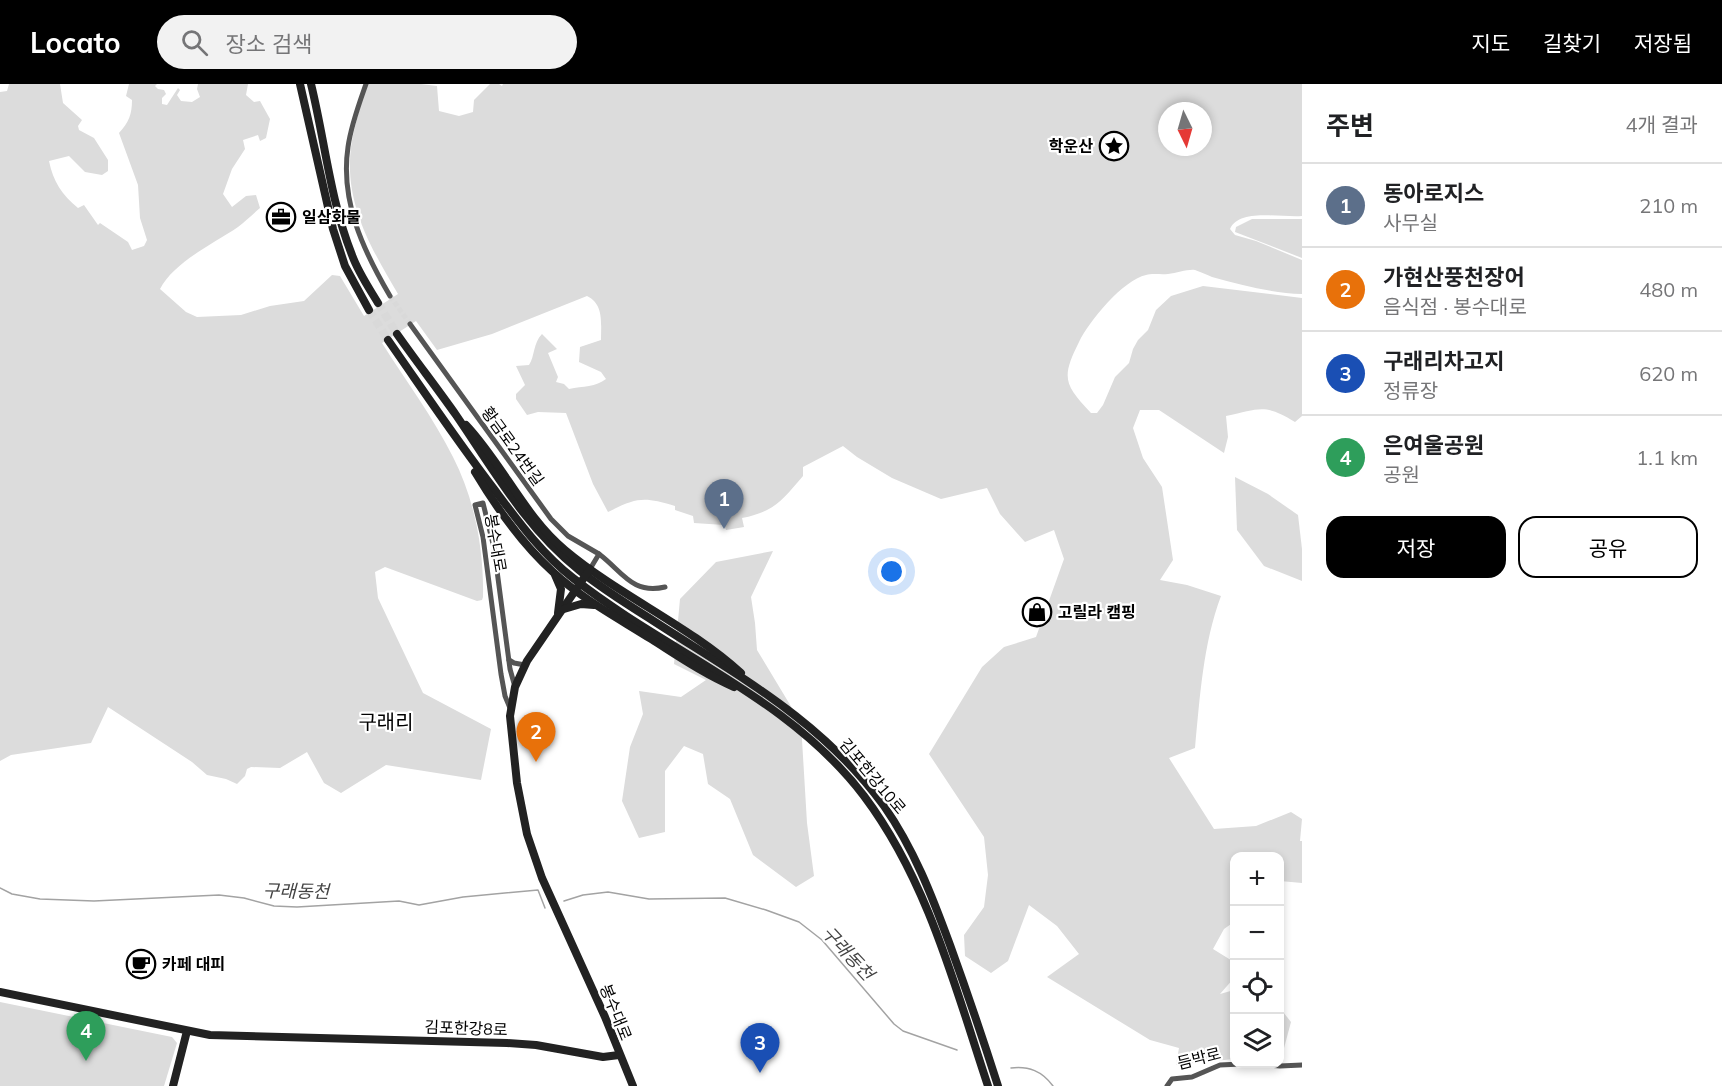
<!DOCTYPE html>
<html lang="ko">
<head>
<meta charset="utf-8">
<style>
	:root { --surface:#fff; --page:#f2f2f2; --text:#202124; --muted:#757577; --line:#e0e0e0; --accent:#000 }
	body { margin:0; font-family:Mulish,"Noto Sans KR",sans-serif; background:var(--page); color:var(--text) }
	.controls { position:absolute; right:18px; bottom:18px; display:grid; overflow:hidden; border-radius:12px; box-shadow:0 3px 9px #0003 }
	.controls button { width:54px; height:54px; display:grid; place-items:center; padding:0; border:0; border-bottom:2px solid var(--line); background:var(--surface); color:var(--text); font:30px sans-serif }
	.compass { position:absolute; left:1158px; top:18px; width:54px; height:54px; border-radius:50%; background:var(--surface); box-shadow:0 3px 9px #0003; rotate:175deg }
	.you { position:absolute; left:892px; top:488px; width:21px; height:21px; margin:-15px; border:4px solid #fff; border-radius:50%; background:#1a73e8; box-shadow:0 0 0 9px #1a73e833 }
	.badge { display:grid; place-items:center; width:39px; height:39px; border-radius:50%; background:var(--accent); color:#fff; font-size:20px; font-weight:700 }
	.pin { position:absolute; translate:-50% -50px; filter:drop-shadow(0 2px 3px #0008) }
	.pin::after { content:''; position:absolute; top:32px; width:21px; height:18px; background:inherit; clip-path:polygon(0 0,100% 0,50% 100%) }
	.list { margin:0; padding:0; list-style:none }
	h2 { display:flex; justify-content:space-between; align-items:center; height:78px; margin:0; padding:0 24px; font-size:26px }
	h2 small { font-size:20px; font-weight:400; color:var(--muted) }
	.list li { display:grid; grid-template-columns:39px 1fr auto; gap:18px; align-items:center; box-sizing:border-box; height:84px; padding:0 24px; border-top:2px solid var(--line) }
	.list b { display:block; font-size:22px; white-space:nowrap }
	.list p { margin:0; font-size:20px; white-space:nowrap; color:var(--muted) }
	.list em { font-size:20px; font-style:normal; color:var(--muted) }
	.actions { display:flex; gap:12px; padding:18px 24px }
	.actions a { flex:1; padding:14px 0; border:2px solid var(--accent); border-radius:18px; text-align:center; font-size:21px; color:var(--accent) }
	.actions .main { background:var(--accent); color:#fff }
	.icon { flex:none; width:33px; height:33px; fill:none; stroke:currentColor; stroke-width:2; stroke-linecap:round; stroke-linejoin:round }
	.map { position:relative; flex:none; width:1302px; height:1002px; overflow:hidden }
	header { display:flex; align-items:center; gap:36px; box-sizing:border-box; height:84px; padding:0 30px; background:var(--accent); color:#fff }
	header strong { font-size:28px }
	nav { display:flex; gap:33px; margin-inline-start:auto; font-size:21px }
	.search { width:420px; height:54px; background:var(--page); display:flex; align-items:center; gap:15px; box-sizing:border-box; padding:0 21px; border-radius:33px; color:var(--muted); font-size:22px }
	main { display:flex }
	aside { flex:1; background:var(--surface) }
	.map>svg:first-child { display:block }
</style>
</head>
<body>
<header>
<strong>Locato</strong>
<div class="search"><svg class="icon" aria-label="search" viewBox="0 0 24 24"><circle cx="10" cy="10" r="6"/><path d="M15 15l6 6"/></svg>장소 검색</div>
<nav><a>지도</a><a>길찾기</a><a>저장됨</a></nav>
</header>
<main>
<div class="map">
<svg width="1302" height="1002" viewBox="0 0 1302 1002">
	<rect width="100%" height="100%" fill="#fff"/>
	<g fill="#dcdcdc" fill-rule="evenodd">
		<path d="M9 0H60L63 19 82 36 78 42 79 46 94 54 108 76V87L102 91 85 88 69 72 49 77C53 97 62 111 78 124L84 121 98 141 100 139 128 158 132 166 144 162 147 156 140 134 138 101 119 49C129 38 132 30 132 16L126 12 129 0H157L155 2 158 5 164 6 166 10 162 14V20L167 21 178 4 180 6 177 11 181 17 192 18 200 13 197 5 198 0H248L246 11 254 18 260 17 270 35 266 54 260 57 258 51 243 56 245 65 232 85 223 110 232 123 246 112 256 111 260 124C253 130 246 137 238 143 213 160 174 178 160 205L186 228 197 233 241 231 270 222 304 217 332 191 340 192 364 232 398 210C371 164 344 119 351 63 354 42 361 21 367 0H421L437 2 439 27 459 32 473 28 474 16 490 0H499L502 2 503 0H1302V132C1283 134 1239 124 1230 145L1235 151 1256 157 1302 176V210C1272 209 1241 201 1212 193 1207 191 1201 188 1195 186 1188 185 1177 189 1168 190 1161 191 1153 189 1146 191 1123 196 1089 237 1079 258 1061 294 1064 300 1091 329H1097L1103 321 1115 293 1129 279 1133 265 1138 256 1148 246 1156 226 1171 212 1203 202 1302 214V332L1295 338C1264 319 1260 325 1226 332L1228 353 1224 369 1159 326H1140L1133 344 1143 374 1162 403 1173 476 1160 496 1187 501 1221 512C1203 560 1200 613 1195 664L1169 674 1214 745 1256 742 1291 728 1302 735 1300 757H1302V799L1280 797V772H1234V838L1224 845 1213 865 1234 878V894L1220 910 1234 906V975L1176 981 1179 964 1150 956 1047 893 1079 870 1057 842 1029 821 1008 877 991 889 965 872 964 851 984 823 988 791 984 753 929 670 982 583 1004 563 1036 553 1064 475 1054 446 1025 458 1000 430 987 404 941 415 892 394 857 373 843 362 803 383V392C782 416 776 427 742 434L744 443 726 446 724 441 694 439 693 432 675 426V422C644 413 638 413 608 428L593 400 566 329 538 328 527 331 516 315V310L525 301 516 282 529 281C535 272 533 259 542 250L557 265 548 269 558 293 556 298 564 300 569 305C583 302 596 303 606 295L601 288 579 278 580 263 601 256C601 239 604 220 587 212L492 250 437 266 416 237 382 259C406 297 433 333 453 373 475 416 484 466 483 513L482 516 477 517 385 483 375 488 378 514 423 609 491 645 481 696 386 681 341 709 324 699 307 668 280 684 251 683 247 685 245 692 237 700 226 695 207 691 192 678 108 623 91 659 11 671 0 677V8L7 7ZM1167 27H1203V63H1167Z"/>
		<path d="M1252 135H1302V174L1235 148 1236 143Z"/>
		<path d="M1235 393 1268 410 1298 431 1302 465V497L1264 482 1237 446Z"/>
		<path d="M773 467 751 513 755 539 757 566 801 639 807 739 814 792 796 803 753 771 730 715 708 700 703 670 684 662 665 687V748L639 754 622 717 630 663 643 630 639 607 681 613 706 596 674 580 680 515 716 478Z"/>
		<path d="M0 918 172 953 177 959 164 1002H0Z"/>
		<path d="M1280 924 1291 938 1280 979Z"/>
	</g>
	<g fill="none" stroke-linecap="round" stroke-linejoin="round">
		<g stroke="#a3a3a3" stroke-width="1.5">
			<path d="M0 804 12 810 40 815 94 817 219 811 244 814 274 822 297 823 399 817 419 821 463 813 538 806 545 824"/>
			<path d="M564 817 583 811 608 808 649 815 725 814 766 826 799 838 822 856 894 940 903 947 957 966"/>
			<path d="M1011 984C1029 982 1042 987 1053 1002"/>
		</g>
		<path stroke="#d9d9d9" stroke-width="5" stroke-dasharray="5 2.5" stroke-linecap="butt" d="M390 212 410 240"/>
		<g stroke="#d9d9d9" stroke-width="8" stroke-dasharray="8 4" stroke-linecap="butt">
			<path d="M378 219 397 250"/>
			<path d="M369 226 388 256"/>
		</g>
		<g stroke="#555" stroke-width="5">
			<path d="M366 0C359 20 351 41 348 63 340 117 363 166 390 212"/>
			<path d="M410 240 551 435 568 452 599 470 590 485"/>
			<path d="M599 470C622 487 632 511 665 503"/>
			<path d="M509 576 514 579 525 581"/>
			<path d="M510 624 505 612 501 590 483 453 475 421 483 419 494 464 510 585 515 603"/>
			<path d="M1253 980 1280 982 1302 981"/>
			<path d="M1167 1002 1172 995 1192 993 1220 981 1241 980"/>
		</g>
		<g stroke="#222" stroke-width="8">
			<path d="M300 0 333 145 345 182 369 226"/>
			<path d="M311 0C325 57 330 116 352 171 358 188 369 204 378 219"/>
			<path d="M397 250C416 277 437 304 456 331 493 385 526 444 579 486 601 504 625 519 649 534 736 591 821 635 884 722 914 765 932 812 950 861 967 908 983 955 998 1002"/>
			<path d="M388 256C423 306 457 357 494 405 518 437 541 469 573 494 668 569 789 613 864 712 928 797 955 903 988 1002"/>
			<path d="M466 341C502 379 525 433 565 466 620 512 688 541 741 589"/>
			<path d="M475 388C496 423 522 460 553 488 582 515 618 534 651 555 678 572 704 590 734 603"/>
			<path d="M590 485 527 577 515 603 510 632 517 699 527 750 542 794 605 933 633 1002"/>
			<path d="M555 491 561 505 558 529"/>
			<path d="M564 525 581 520 594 521"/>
			<path d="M0 908 210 951 507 959 536 961 603 973 619 971"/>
			<path d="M173 1002 187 947"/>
		</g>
	</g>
	<defs>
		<g id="sight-ring" transform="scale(1.5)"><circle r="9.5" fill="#fff" stroke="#000" stroke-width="1.5"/><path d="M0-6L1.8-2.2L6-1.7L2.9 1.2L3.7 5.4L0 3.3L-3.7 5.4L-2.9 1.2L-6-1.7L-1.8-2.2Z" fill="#000"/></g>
		<g id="office-ring" transform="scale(1.5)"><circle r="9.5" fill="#fff" stroke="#000" stroke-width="1.5"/><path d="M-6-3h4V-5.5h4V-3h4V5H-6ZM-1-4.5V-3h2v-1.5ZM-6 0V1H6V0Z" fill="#000"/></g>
		<g id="shop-ring" transform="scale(1.5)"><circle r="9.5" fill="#fff" stroke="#000" stroke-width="1.5"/><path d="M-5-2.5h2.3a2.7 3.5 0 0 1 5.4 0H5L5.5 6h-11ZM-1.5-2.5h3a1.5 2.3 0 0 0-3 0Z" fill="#000"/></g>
		<g id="cafe-ring" transform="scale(1.5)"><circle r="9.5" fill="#fff" stroke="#000" stroke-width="1.5"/><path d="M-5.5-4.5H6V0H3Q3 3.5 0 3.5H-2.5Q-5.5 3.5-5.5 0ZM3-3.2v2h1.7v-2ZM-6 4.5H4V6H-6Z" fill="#000"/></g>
	</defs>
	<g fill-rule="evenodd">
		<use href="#sight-ring" x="1114" y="62"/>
		<use href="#office-ring" x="281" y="133"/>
		<use href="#shop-ring" x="1037" y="528"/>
		<use href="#cafe-ring" x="141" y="880"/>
	</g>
	<g text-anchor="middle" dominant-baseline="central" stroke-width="4.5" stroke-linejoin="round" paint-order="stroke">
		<g font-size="16" font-weight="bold" fill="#000" stroke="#fff" text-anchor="start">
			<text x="1093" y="62" text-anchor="end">학운산</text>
			<text x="302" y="133">일삼화물</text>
			<text x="1058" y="528">고릴라 캠핑</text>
			<text x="162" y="880">카페 대피</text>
		</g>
		<g font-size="16" fill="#000" stroke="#fff">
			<text transform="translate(513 362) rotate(54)">황금로24번길</text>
			<text transform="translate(496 459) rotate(80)">봉수대로</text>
			<text transform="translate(873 692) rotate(50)">김포한강10로</text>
			<text transform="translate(616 928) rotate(68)">봉수대로</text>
			<text transform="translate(466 944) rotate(2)">김포한강8로</text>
			<text transform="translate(1199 974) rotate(-14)">듬박로</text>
		</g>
		<g font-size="18" font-style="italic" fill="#444" stroke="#fff">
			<text transform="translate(296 807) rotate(1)">구래동천</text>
			<text transform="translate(848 869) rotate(47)">구래동천</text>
		</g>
		<g font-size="20" fill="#000" stroke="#fff">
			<text x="386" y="637">구래리</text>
		</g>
	</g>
</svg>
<div class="controls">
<button>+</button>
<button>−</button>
<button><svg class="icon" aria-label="locate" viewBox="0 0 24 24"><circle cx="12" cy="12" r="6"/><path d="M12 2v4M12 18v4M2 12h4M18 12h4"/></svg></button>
<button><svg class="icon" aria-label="layers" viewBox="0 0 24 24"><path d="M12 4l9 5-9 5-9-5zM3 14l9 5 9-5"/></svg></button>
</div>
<svg class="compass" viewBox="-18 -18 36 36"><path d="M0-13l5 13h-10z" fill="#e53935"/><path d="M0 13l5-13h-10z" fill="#757577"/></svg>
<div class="you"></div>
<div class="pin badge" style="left:724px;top:445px;background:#5c6f8a">1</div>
<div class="pin badge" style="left:536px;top:678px;background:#e8710a">2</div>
<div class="pin badge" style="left:760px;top:989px;background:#1a4fb4">3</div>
<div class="pin badge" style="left:86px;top:977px;background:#2e9e5b">4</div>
</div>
<aside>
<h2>주변<small>4개 결과</small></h2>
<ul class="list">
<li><span class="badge" style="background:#5c6f8a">1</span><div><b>동아로지스</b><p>사무실</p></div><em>210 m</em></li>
<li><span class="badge" style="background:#e8710a">2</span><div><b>가현산풍천장어</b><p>음식점 · 봉수대로</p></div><em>480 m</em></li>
<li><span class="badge" style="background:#1a4fb4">3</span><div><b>구래리차고지</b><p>정류장</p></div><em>620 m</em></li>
<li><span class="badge" style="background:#2e9e5b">4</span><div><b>은여울공원</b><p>공원</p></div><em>1.1 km</em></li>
</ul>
<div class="actions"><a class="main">저장</a><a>공유</a></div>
</aside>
</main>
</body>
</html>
